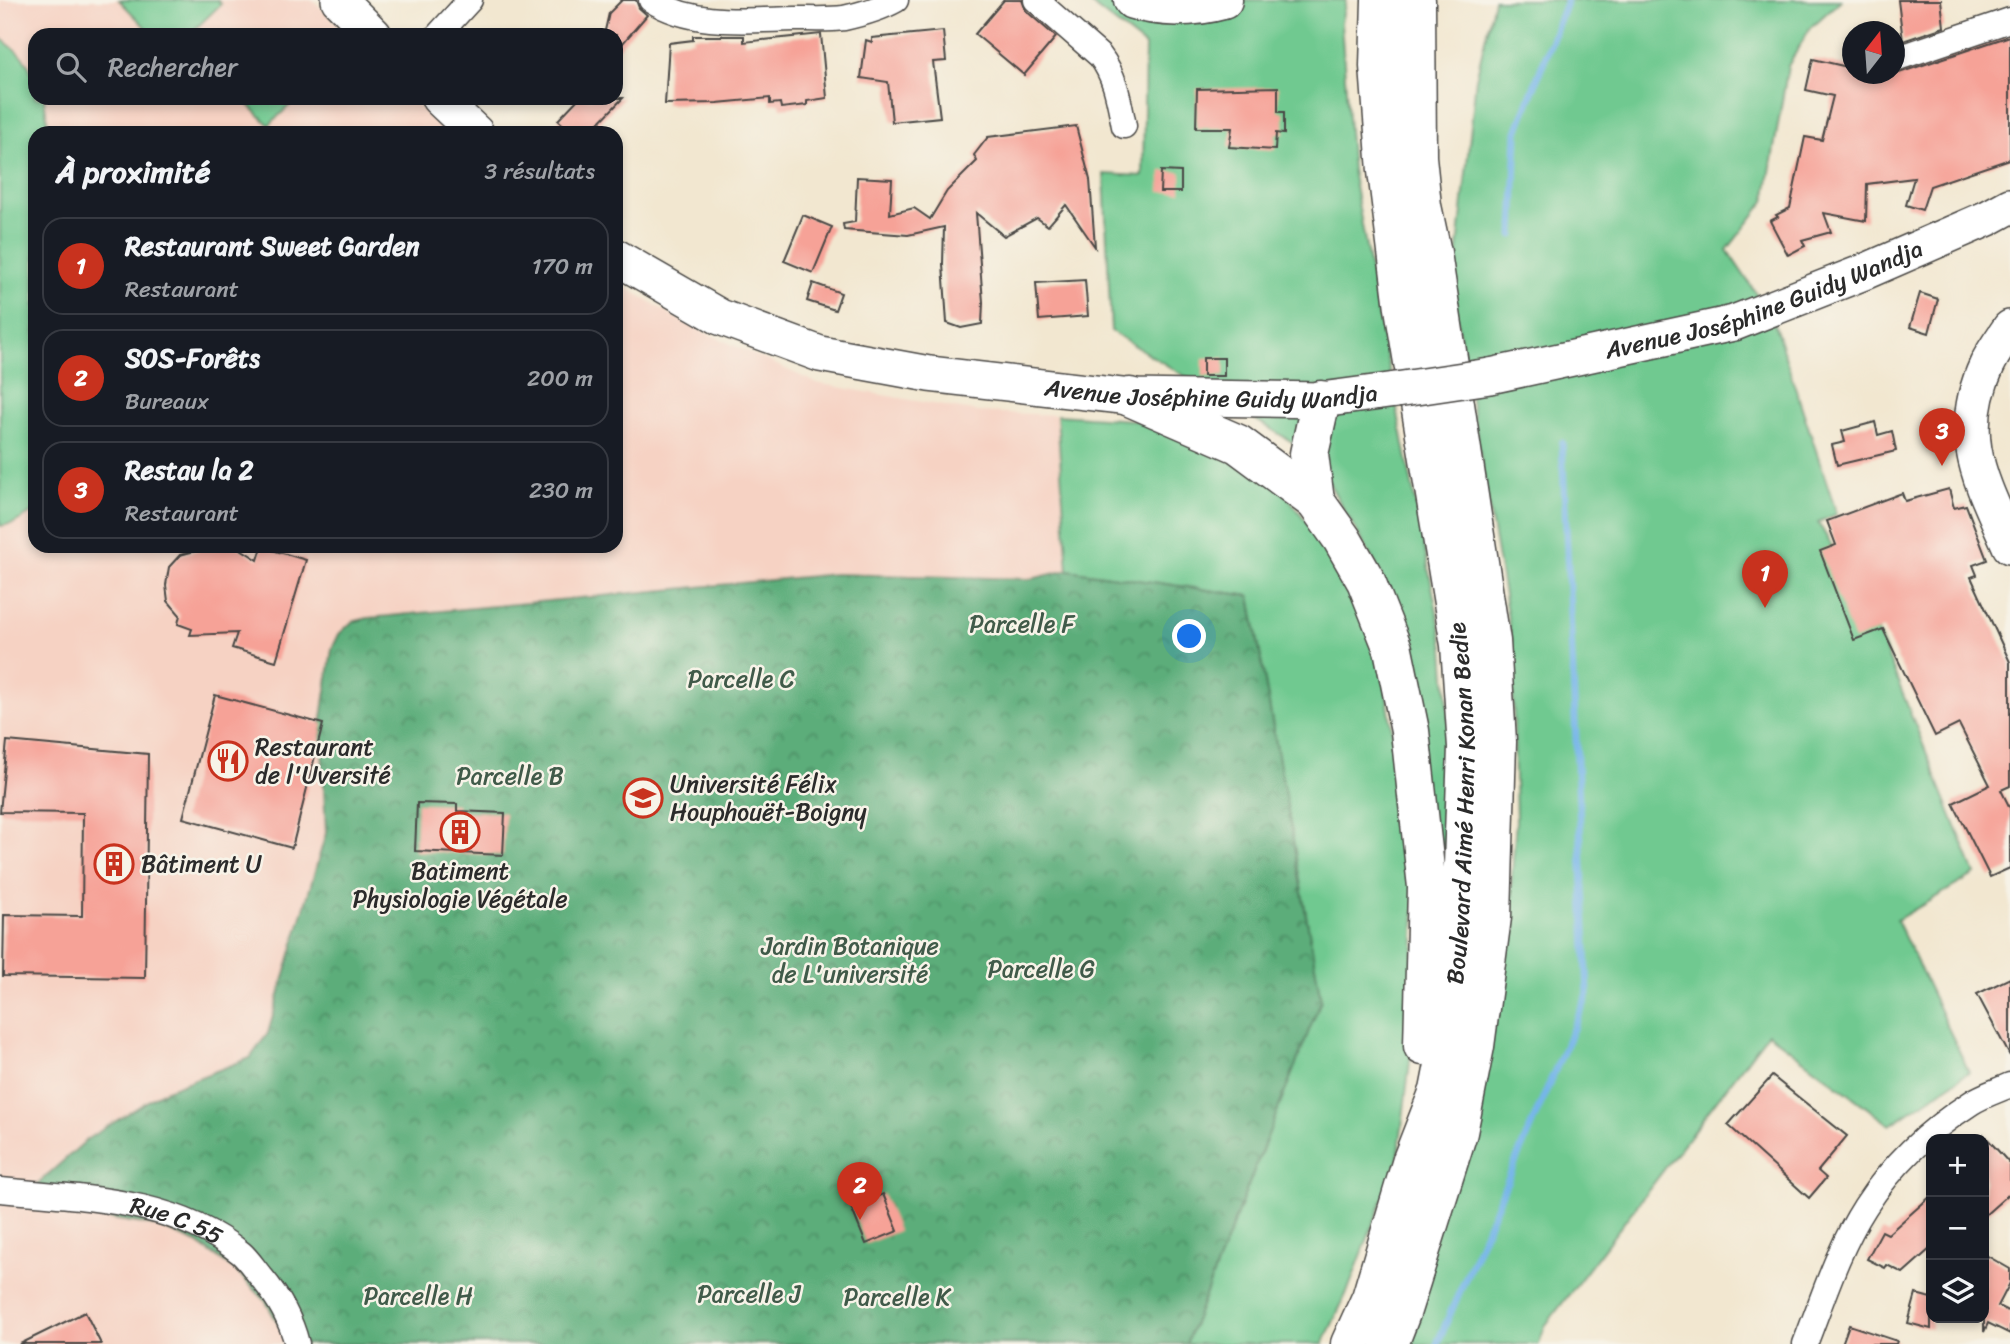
<!DOCTYPE html>
<html lang="fr">
<head>
<meta charset="utf-8">
<style>
	:root { --surface:#171b24; --page:#242831; --text:#f1f3f6; --muted:#9ea1a6; --line:#363941; --accent:#c8321e }
	body { margin:0; font-family:Sriracha,sans-serif; background:var(--page); color:var(--text) }
	.controls { position:absolute; right:21px; bottom:21px; display:grid; overflow:hidden; border-radius:14px; box-shadow:0 4px 10px #0003 }
	.controls button { width:63px; height:63px; display:grid; place-items:center; padding:0; border:0; border-bottom:2px solid var(--line); background:var(--surface); color:var(--text); font:35px sans-serif }
	.compass { position:absolute; left:1842px; top:21px; width:63px; height:63px; border-radius:50%; background:var(--surface); box-shadow:0 4px 10px #0003; rotate:17deg }
	.you { position:absolute; left:1190px; top:637px; width:24px; height:24px; margin:-18px; border:5px solid #fff; border-radius:50%; background:#1a73e8; box-shadow:0 0 0 10px #1a73e833 }
	.badge { display:grid; place-items:center; width:46px; height:46px; border-radius:50%; background:var(--accent); color:#fff; font-size:23px; font-weight:700 }
	.pin { position:absolute; translate:-50% -58px; filter:drop-shadow(0 2px 4px #0008) }
	.pin::after { content:''; position:absolute; top:37px; width:24px; height:21px; background:inherit; clip-path:polygon(0 0,100% 0,50% 100%) }
	.list { margin:0; padding:0; list-style:none }
	h2 { display:flex; justify-content:space-between; align-items:center; height:91px; margin:0; padding:0 28px; font-size:30px }
	h2 small { font-size:23px; font-weight:400; color:var(--muted) }
	.list li { display:grid; grid-template-columns:46px 1fr auto; gap:21px; align-items:center; box-sizing:border-box; height:98px; margin:0 14px 14px; padding:0 14px; border:2px solid var(--line); border-radius:21px }
	.list b { display:block; font-size:26px; white-space:nowrap }
	.list p { margin:0; font-size:23px; white-space:nowrap; color:var(--muted) }
	.list em { font-size:23px; font-style:normal; color:var(--muted) }
	.icon { flex:none; width:38px; height:38px; fill:none; stroke:currentColor; stroke-width:2; stroke-linecap:round; stroke-linejoin:round }
	.map { position:relative; flex:none; width:2010px; height:1344px; overflow:hidden }
	.search { position:absolute; background:var(--surface); box-shadow:0 4px 10px #0003; left:28px; top:28px; width:595px; height:77px; display:flex; align-items:center; gap:18px; box-sizing:border-box; padding:0 24px; border-radius:21px; color:var(--muted); font-size:26px }
	.panel { position:absolute; background:var(--surface); box-shadow:0 4px 10px #0003; left:28px; top:126px; width:595px; height:427px; border-radius:21px }
	.map>svg:first-child { display:block }
</style>
</head>
<body>
<div class="map">
<svg width="2010" height="1344" viewBox="0 0 2010 1344">
	<defs>
		<pattern id="forest-crowns" width="20" height="18" patternUnits="userSpaceOnUse" patternTransform="scale(1.75)"><rect width="20" height="18" fill="#5cad7a"/><path d="M2 6a3 3 0 1 1 6 0M12 15a3 3 0 1 1 6 0" fill="none" stroke="#4c8d64"/></pattern>
	</defs>
	<rect width="100%" height="100%" fill="#f7f3e8"/>
	<filter id="ink" filterUnits="userSpaceOnUse"><feTurbulence type="fractalNoise" baseFrequency=".0143" numOctaves="2"/><feDisplacementMap in="SourceGraphic" scale="14" xChannelSelector="R" yChannelSelector="G"/><feConvolveMatrix kernelMatrix="1 2 1 2 8 2 1 2 1" color-interpolation-filters="sRGB"/></filter>
	<filter id="wash" filterUnits="userSpaceOnUse"><feTurbulence type="fractalNoise" baseFrequency=".00686" numOctaves="4" result="noise"/><feDisplacementMap in="SourceGraphic" scale="28" xChannelSelector="R" yChannelSelector="G"/><feGaussianBlur stdDeviation="1.57" result="paint"/><feColorMatrix in="noise" values="0 0 0 0 0 0 0 0 0 0 0 0 0 0 0 0 0 1.4 0 .05"/><feComposite in="paint" operator="in"/></filter>
	<g filter="url(#wash)">
		<rect width="100%" height="100%" fill="#f2e7d0"/>
		<path fill="#f6d2c3" d="M0 0H313L348 35H35V98H411L446 133H35V546H616V281L685 323 816 383 978 412 1057 415 1068 570 1250 596 1186 1344H0Z"/>
		<g fill="#70c990" stroke="#4e7a5e" stroke-width="2">
			<path d="M119 0H217L221 4 189 35H153Z"/>
			<path d="M1086 0H1346L1341 23 1352 170 1379 318 1444 647 1455 821 1439 974 1382 575 1335 494 1315 456 1111 331 1104 174 1143 176 1145 46Z"/>
			<path d="M1494 0H1841L1810 28 1788 66 1765 201 1727 250 1772 317 1837 514 1818 522 1870 612 1975 874 1897 920 1969 1072 1890 1125 1768 1033 1545 1326 1539 1344H1398L1466 1134 1504 982 1516 821 1512 642 1453 295 1476 79Z"/>
			<path d="M0 38C25 56 35 66 35 98H44L49 133H35V511L14 523 0 526Z"/>
			<path d="M242 98H284L290 105 269 125Z"/>
			<path d="M1057 415 1133 420 1178 436 1276 481 1355 586 1381 655 1415 889 1412 1045 1398 1159 1348 1290 1323 1344H1186L1321 1000 1250 596 1068 570Z"/>
		</g>
		<path fill="url(#forest-crowns)" stroke="#446c52" stroke-width="2" d="M1068 570 1250 596 1321 1000 1186 1344H289L265 1300 237 1272 197 1243 156 1226 32 1206 36 1185 89 1138 164 1091 250 1058 268 1033 326 833 321 725 332 649 339 634 352 622 368 618 835 574 1031 579Z"/>
		<g fill="none" stroke-linecap="round" stroke-linejoin="round">
			<g stroke="#74b5e9" stroke-width="7">
				<path d="M1513 235 1517 132 1567 0"/>
				<path d="M1437 1344 1588 994 1562 443"/>
			</g>
		</g>
		<g id="blocks">
			<g fill="#f6a297">
				<path d="M622 0H636L639 8 647 15 616 51V35H604L609 13Z"/>
				<path d="M1004 0H1022L1026 11 1056 37 1024 75 975 34Z"/>
				<path d="M1898 0H1941L1944 27 1903 41Z"/>
				<path d="M943 31 946 61 933 62 940 117 892 122 888 82 861 78 866 40 872 42V38Z"/>
				<path d="M821 34 827 98 807 101V105L781 108 780 103 770 104V98L717 103 665 104 669 43 693 40V36H744V42Z"/>
				<path d="M2010 36V159L1930 186 1922 210 1906 205 1914 178 1867 184 1866 221 1824 213 1831 232 1802 240 1805 246 1788 255 1770 221 1778 217 1776 215 1790 208 1805 137 1822 140 1833 96 1806 90 1813 59 1852 68V74L1899 73Z"/>
				<path d="M1278 87V112H1284V134L1276 133 1275 150 1229 147 1232 128H1196L1197 89Z"/>
				<path d="M579 98H623L593 129 589 125 581 133H572L558 120Z"/>
				<path d="M1076 126 1090 180 1095 247 1066 205 1048 226 1037 218 1004 236 976 213 983 302 982 324 961 328 947 323 943 264 944 227 908 235 844 230 843 224 855 222 857 177 892 179 890 214 914 208 930 219 947 191 977 161 974 155 988 137Z"/>
				<path d="M1161 171 1181 172V192H1160Z"/>
				<path d="M803 215 832 227 813 273 784 261Z"/>
				<path d="M1085 280 1088 316 1039 320 1036 283Z"/>
				<path d="M813 283 841 293 835 310 807 301Z"/>
				<path d="M1920 293 1938 299 1929 333 1910 327Z"/>
				<rect x="1203" y="358" width="21" height="18"/>
				<path d="M1875 422 1878 435 1892 431 1896 451 1837 465 1832 445 1845 442 1842 431Z"/>
				<path d="M1949 489 1954 508 1966 505 1987 560 1973 565 1977 575 1971 577 2010 662V786L2001 790 2010 808V868L1990 877 1953 803 1990 785 1959 724 1935 736 1883 629 1854 640 1820 551 1836 545 1827 521 1902 493 1905 501Z"/>
				<path d="M200 546H236L258 560 262 547 306 560 276 661 232 648 237 633 190 635 192 629 178 624 180 615 168 601 166 585 169 567 180 555 199 550Z"/>
				<path d="M215 695 323 724 292 848 183 818Z"/>
				<path d="M7 741 148 754 145 978 3 976 4 915 82 916 83 813 0 812Z"/>
				<path d="M417 803 457 804V811L505 813 503 855 415 851Z"/>
				<path d="M2010 978V1056L1977 994Z"/>
				<path d="M1772 1076 1847 1136 1818 1171 1826 1178 1809 1198 1728 1125Z"/>
				<path d="M1984 1135 2010 1164V1193L1984 1216Z"/>
				<path d="M883 1194 898 1231 866 1244 851 1207Z"/>
				<path d="M1931 1196V1248L1903 1273 1887 1265 1885 1268 1867 1259 1882 1231 1888 1234Z"/>
				<path d="M1984 1254 2010 1269V1283L1998 1306 2010 1312V1334L1988 1323 1984 1332Z"/>
				<path d="M1916 1294 1931 1298V1329L1908 1323Z"/>
				<path d="M85 1312 101 1344H20Z"/>
				<path d="M1849 1325 1897 1341 1896 1344H1842Z"/>
			</g>
		</g>
	</g>
	<g filter="url(#ink)">
		<use href="#blocks" fill-opacity="0" stroke="#494744" stroke-width="2"/>
		<g fill="none" stroke-linecap="round" stroke-linejoin="round">
			<g stroke="#494744" stroke-width="27">
				<g id="street">
					<path d="M651 0C693 27 748 20 795 19 811 19 829 20 844 18 862 14 880 9 896 0"/>
					<path d="M1036 0 1100 56C1116 77 1119 101 1124 126"/>
					<path d="M438 35 470 0"/>
					<path d="M1895 59 2010 20"/>
					<path id="s1" d="M0 1190C83 1198 173 1198 241 1253 249 1260 255 1270 262 1278 278 1297 291 1320 297 1344"/>
					<path d="M1805 1344C1823 1298 1838 1249 1865 1207 1892 1165 1929 1130 1971 1103 1983 1095 1997 1091 2010 1085"/>
				</g>
			</g>
			<g stroke="#494744" stroke-width="38">
				<g id="secondary">
					<path d="M339 0 374 35"/>
					<path d="M439 98 476 133"/>
					<path id="s2" d="M616 257 720 317 820 354 929 374 1130 397 1321 400 1396 390"/>
					<path d="M2010 328C2002 340 1993 352 1987 365 1954 436 1982 482 2010 546"/>
					<path id="s3" d="M1490 376 1734 323 1864 272 1988 218 2010 206"/>
				</g>
			</g>
			<g stroke="#494744" stroke-width="41">
				<g id="highway">
					<path d="M1133 0C1161 9 1194 8 1223 0"/>
					<path d="M1130 397 1238 444 1315 501 1342 539 1366 581 1393 649 1410 731 1427 887 1423 1046"/>
					<path d="M1315 501 1309 454 1321 400"/>
					<path id="s4" d="M1350 1344 1371 1298 1412 1160 1439 1091 1448 1045 1461 925 1467 747 1460 645 1404 308 1387 171 1379 66 1381 0"/>
					<path d="M1389 1344 1401 1313 1458 1132 1475 1046 1492 917 1497 742 1491 641 1432 253 1422 206 1417 157 1416 0"/>
				</g>
			</g>
			<use href="#street" stroke="#fff" stroke-width="24"/>
			<use href="#secondary" stroke="#fff" stroke-width="35"/>
			<use href="#highway" stroke="#fff" stroke-width="38"/>
			<g stroke="#494744" stroke-width="38" stroke-linecap="butt">
				<path id="secondary-bridge" d="M1396 390 1490 376"/>
			</g>
			<use href="#secondary-bridge" stroke="#fff" stroke-width="35"/>
		</g>
	</g>
	<defs>
		<g id="restaurant-ring" transform="scale(2.0125)"><circle r="9.5" fill="#f7f3e8" stroke="#c8321e" stroke-width="1.5"/><path d="M-5-6h1v4h1v-4h1v4h1v-4h1v5L-1.5 .5V6h-2V.5L-5-1ZM5-6V6H3V1.5H1.5Q1.5-4 5-6Z" fill="#c8321e"/></g>
		<g id="university-ring" transform="scale(2.0125)"><circle r="9.5" fill="#f7f3e8" stroke="#c8321e" stroke-width="1.5"/><path d="M0-5L7-2L0 1L-7-2ZM-4 1L0 2.5L4 1V4Q0 6-4 4Z" fill="#c8321e"/></g>
		<g id="building-ring" transform="scale(2.0125)"><circle r="9.5" fill="#f7f3e8" stroke="#c8321e" stroke-width="1.5"/><path d="M-4-6H4V6H1V3H-1V6H-4ZM-2.5-4.3h1.7v1.8h-1.7ZM.8-4.3h1.7v1.8H.8ZM-2.5-1h1.7V.8h-1.7ZM.8-1h1.7V.8H.8Z" fill="#c8321e"/></g>
	</defs>
	<g fill-rule="evenodd">
		<use href="#restaurant-ring" x="228" y="761"/>
		<use href="#university-ring" x="643" y="798"/>
		<use href="#building-ring" x="460" y="832"/>
		<use href="#building-ring" x="114" y="864"/>
	</g>
	<g text-anchor="middle" dominant-baseline="central" stroke-width="5" stroke-linejoin="round" paint-order="stroke">
		<g font-size="24" fill="#2b2b2b" stroke="#f7f3e8">
			<text stroke="none"><textPath href="#s3" startOffset="285">Avenue Joséphine Guidy Wandja</textPath></text>
			<text stroke="none"><textPath href="#s2" startOffset="621">Avenue Joséphine Guidy Wandja</textPath></text>
			<text stroke="none"><textPath href="#s4" startOffset="558">Boulevard Aimé Henri Konan Bedie</textPath></text>
			<text stroke="none"><textPath href="#s1" startOffset="180">Rue C 55</textPath></text>
		</g>
		<g font-size="24" fill="#405a49" stroke="#f7f3e8">
			<text x="1022" y="624">Parcelle F</text>
			<text x="741" y="679">Parcelle C</text>
			<text x="510" y="776">Parcelle B</text>
			<text x="850" y="946">Jardin Botanique<tspan x="850" dy="28">de L'université</tspan></text>
			<text x="1041" y="969">Parcelle G</text>
			<text x="749" y="1294">Parcelle J</text>
			<text x="418" y="1296">Parcelle H</text>
			<text x="897" y="1297">Parcelle K</text>
		</g>
		<g font-size="24" fill="#2b2b2b" stroke="#f7f3e8" text-anchor="start">
			<text x="255" y="747">Restaurant<tspan x="255" dy="28">de l'Uversité</tspan></text>
			<text x="670" y="784">Université Félix<tspan x="670" dy="28">Houphouët-Boigny</tspan></text>
			<text x="141" y="864">Bâtiment U</text>
			<text x="460" y="871" text-anchor="middle">Batiment<tspan x="460" dy="28">Physiologie Végétale</tspan></text>
		</g>
	</g>
</svg>
<div class="controls">
<button>+</button>
<button>−</button>
<button><svg class="icon" aria-label="layers" viewBox="0 0 24 24"><path d="M12 4l9 5-9 5-9-5zM3 14l9 5 9-5"/></svg></button>
</div>
<svg class="compass" viewBox="-18 -18 36 36"><path d="M0-13l5 13h-10z" fill="#e53935"/><path d="M0 13l5-13h-10z" fill="#9ea1a6"/></svg>
<div class="you"></div>
<div class="pin badge" style="left:1765px;top:608px">1</div>
<div class="pin badge" style="left:860px;top:1220px">2</div>
<div class="pin badge" style="left:1942px;top:466px">3</div>
<div class="search"><svg class="icon" aria-label="search" viewBox="0 0 24 24"><circle cx="10" cy="10" r="6"/><path d="M15 15l6 6"/></svg>Rechercher</div>
<section class="panel">
<h2>À proximité<small>3 résultats</small></h2>
<ul class="list">
<li><span class="badge">1</span><div><b>Restaurant Sweet Garden</b><p>Restaurant</p></div><em>170 m</em></li>
<li><span class="badge">2</span><div><b>SOS-Forêts</b><p>Bureaux</p></div><em>200 m</em></li>
<li><span class="badge">3</span><div><b>Restau la 2</b><p>Restaurant</p></div><em>230 m</em></li>
</ul>
</section>
</div>
</body>
</html>
